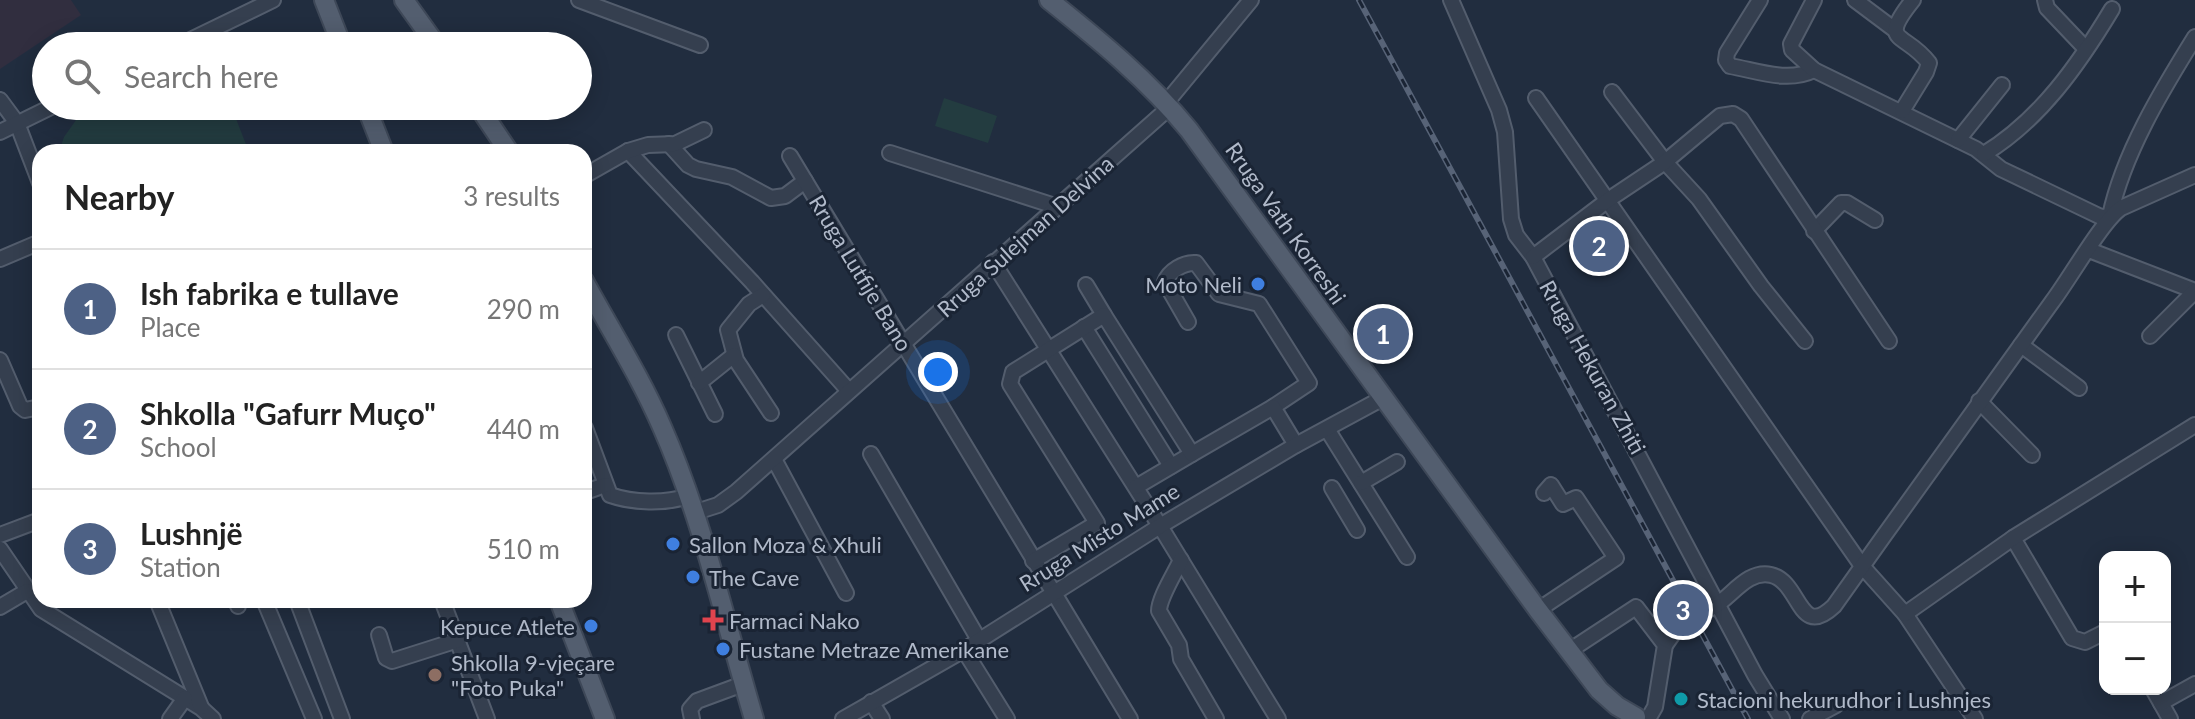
<!DOCTYPE html>
<html lang="en">
<head>
<meta charset="utf-8">
<style>
	:root { --surface:#fff; --page:#f6f6f6; --text:#222; --muted:#767676; --line:#e0e0e0; --accent:#4d6185 }
	body { margin:0; font-family:Lato,sans-serif; background:var(--page); color:var(--text) }
	.controls { position:absolute; right:24px; bottom:24px; display:grid; overflow:hidden; border-radius:16px; box-shadow:0 4px 20px #0003 }
	.controls button { width:72px; height:72px; display:grid; place-items:center; padding:0; border:0; border-bottom:2px solid var(--line); background:var(--surface); color:var(--text); font:40px sans-serif }
	.you { position:absolute; left:938px; top:372px; width:28px; height:28px; margin:-20px; border:6px solid #fff; border-radius:50%; background:#1a73e8; box-shadow:0 0 0 12px #1a73e833 }
	.badge { display:grid; place-items:center; width:52px; height:52px; border-radius:50%; background:var(--accent); color:#fff; font-size:26px; font-weight:700 }
	.pin { position:absolute; translate:-50% -50%; border:4px solid #fff; box-shadow:0 2px 8px #0006 }
	.list { margin:0; padding:0; list-style:none }
	h2 { display:flex; justify-content:space-between; align-items:center; height:104px; margin:0; padding:0 32px; font-size:34px }
	h2 small { font-size:26px; font-weight:400; color:var(--muted) }
	.list li { display:grid; grid-template-columns:52px 1fr auto; gap:24px; align-items:center; box-sizing:border-box; height:120px; padding:0 32px; border-top:2px solid var(--line) }
	.list b { display:block; font-size:30px; white-space:nowrap }
	.list p { margin:0; font-size:26px; white-space:nowrap; color:var(--muted) }
	.list em { font-size:26px; font-style:normal; color:var(--muted) }
	.icon { flex:none; width:44px; height:44px; fill:none; stroke:currentColor; stroke-width:2; stroke-linecap:round; stroke-linejoin:round }
	.map { position:relative; flex:none; width:2195px; height:719px; overflow:hidden }
	.search { position:absolute; background:var(--surface); box-shadow:0 4px 20px #0003; left:32px; top:32px; width:560px; height:88px; display:flex; align-items:center; gap:20px; box-sizing:border-box; padding:0 28px; border-radius:44px; color:var(--muted); font-size:30px }
	.panel { position:absolute; background:var(--surface); box-shadow:0 4px 20px #0003; left:32px; top:144px; width:560px; height:464px; border-radius:24px }
	.map>svg:first-child { display:block }
</style>
</head>
<body>
<div class="map">
<svg width="2195" height="719" viewBox="0 0 2195 719">
	<rect width="100%" height="100%" fill="#212d3f"/>
	<path fill="#312e3f" d="M0 0H71L81 15 0 69Z"/>
	<g fill="#233c40">
		<path d="M944 98 997 116 988 143 935 126Z"/>
		<path d="M86 106H231L249 152H59L64 137Z"/>
	</g>
	<g fill="none" stroke-linecap="round" stroke-linejoin="round">
		<g stroke="#535d6d" stroke-width="18">
			<g id="minor">
				<path d="M579 0 700 45"/>
				<path d="M1451 0 1499 110 1505 132 1511 219 1516 235 1533 257 1755 675 1782 719"/>
				<path d="M1760 0 1727 53 1726 60 1730 66C1758 71 1788 83 1814 70"/>
				<path d="M1814 0 1791 44 1792 50 1814 70 1976 149 2001 169 2101 217 2110 216C2123 154 2162 90 2195 37"/>
				<path d="M1855 0 1895 30"/>
				<path d="M2045 0 2047 8 2086 49"/>
				<path d="M178 46 273 0"/>
				<path d="M1612 92 1665 162 1699 199 1761 286 1805 341"/>
				<path d="M1536 98 1862 566 1905 614 1975 719"/>
				<path d="M0 100 17 123 40 183"/>
				<path d="M1166 103 1251 0"/>
				<path d="M1902 111 1926 72 1929 63C1905 31 1877 45 1913 0"/>
				<path d="M0 132 53 106"/>
				<path d="M1958 140 2002 85"/>
				<path d="M669 144 688 165 696 169 732 177 771 198 785 196 805 181"/>
				<path d="M628 151 752 282 849 391"/>
				<path d="M890 153 1058 207"/>
				<path d="M1984 154C2040 120 2079 64 2112 9"/>
				<path d="M790 156 1130 719"/>
				<path d="M584 176 628 151 648 145 675 144 704 130"/>
				<path d="M1814 231 1841 203H1847L1875 220"/>
				<path d="M2089 250 2195 291"/>
				<path d="M1533 257 1608 200 1665 162 1720 116 1733 114 1741 119 1889 341"/>
				<path d="M0 259 40 242"/>
				<path d="M993 262 1160 526 1278 719"/>
				<path d="M1086 285 1104 315"/>
				<path d="M763 295 749 304 728 330 736 360 771 413"/>
				<path d="M1188 322 1165 282C1169 271 1184 262 1196 263L1219 294 1259 304 1309 383 1273 407"/>
				<path d="M1084 327 1171 466"/>
				<path d="M676 335 715 414"/>
				<path d="M2150 336 2195 291"/>
				<path d="M2021 345 2079 388"/>
				<path d="M0 360 20 406 25 410 40 407"/>
				<path d="M699 383 734 355"/>
				<path d="M1979 401 2032 455"/>
				<path d="M585 428 610 495C633 503 665 504 688 496"/>
				<path d="M1327 429 1407 557"/>
				<path d="M871 454 979 640"/>
				<path d="M774 459 846 593"/>
				<path d="M1361 483 1397 462"/>
				<path d="M584 487 591 490 605 485"/>
				<path d="M1136 487 1192 454"/>
				<path d="M1332 488 1357 530"/>
				<path d="M693 513 718 505 736 492 1170 107"/>
				<path d="M0 535 40 520"/>
				<path d="M2013 538 2072 638 2085 642 2105 632"/>
				<path d="M0 549 41 609 201 708 213 719"/>
				<path d="M1181 560C1175 573 1159 598 1159 611L1179 645 1181 659 1216 719"/>
				<path d="M1033 561 1097 523 1010 384 1013 372 1104 315 1192 454 1273 407 1296 445"/>
				<path d="M157 600 201 707"/>
				<path d="M236 600 238 606"/>
				<path d="M264 600 314 719"/>
				<path d="M297 600 342 719"/>
				<path d="M442 600 487 719"/>
				<path d="M0 607 27 591"/>
				<path d="M1538 610 1616 558 1576 498 1563 504 1551 485 1544 493"/>
				<path d="M1905 614 2013 538 2195 425"/>
				<path d="M379 635 386 658 392 661 458 640"/>
				<path d="M1665 645C1670 639 1674 631 1680 626 1692 617 1706 612 1718 604 1734 593 1749 570 1771 575 1801 582 1798 640 1834 606 1906 504 1980 403 2052 302 2069 280 2102 221 2121 208L2195 175"/>
				<path d="M964 650 1007 719"/>
				<path d="M1569 651 1636 607 1665 645 1655 707 1648 719"/>
				<path d="M2153 689 2170 719"/>
				<path d="M871 702 882 719"/>
				<path d="M2161 703 2195 684"/>
				<path d="M170 719 185 698"/>
				<path d="M692 719 690 709 697 701 743 684"/>
				<path d="M843 719 964 650 1160 526 1296 445 1383 398"/>
				<path d="M1810 719 1836 705"/>
			</g>
		</g>
		<g stroke="#3e4858" stroke-width="22">
			<g id="major">
				<path d="M324 0 342 46"/>
				<path d="M404 0 437 46"/>
				<path d="M1049 0C1099 40 1148 80 1189 130L1538 610 1599 690 1617 706 1636 717"/>
				<path d="M366 106 384 152"/>
				<path d="M478 106 509 152"/>
				<path d="M584 281C610 329 640 376 662 427 703 520 725 622 754 719"/>
				<path d="M559 600 605 719"/>
			</g>
		</g>
		<use href="#minor" stroke="#353f4f" stroke-width="14"/>
		<use href="#major" stroke="#535e6f" stroke-width="18"/>
		<g stroke="#576377" stroke-width="6">
			<path id="rail" d="M1359 0 1748 719"/>
		</g>
		<use href="#rail" stroke="#1a2434" stroke-width="3" stroke-dasharray="9" stroke-linecap="butt"/>
	</g>
	<g fill="#3f7fe0" stroke="#1a2434" stroke-width="3">
		<circle cx="1258" cy="284" r="8"/>
		<circle cx="673" cy="544" r="8"/>
		<circle cx="693" cy="577" r="8"/>
		<circle cx="591" cy="626" r="8"/>
		<circle cx="723" cy="649" r="8"/>
	</g>
	<path fill="#e0444e" stroke="#1a2434" stroke-width="3" d="M709 608h8v8h8v8h-8v8h-8v-8h-8v-8h8z"/>
	<circle fill="#8d6e63" stroke="#1a2434" stroke-width="3" cx="435" cy="675" r="8"/>
	<circle fill="#0f9aa8" stroke="#1a2434" stroke-width="3" cx="1681" cy="699" r="8"/>
	<g text-anchor="middle" dominant-baseline="central" stroke-width="6" stroke-linejoin="round" paint-order="stroke">
		<g font-size="22" fill="#b1baca" stroke="#1a2434">
			<text transform="translate(1286 223) rotate(55)">Rruga Vath Korreshi</text>
			<text transform="translate(1025 236) rotate(-42)">Rruga Sulejman Delvina</text>
			<text transform="translate(861 273) rotate(59)">Rruga Lutfije Bano</text>
			<text transform="translate(1593 367) rotate(61)">Rruga Hekuran Zhiti</text>
			<text transform="translate(1099 537) rotate(-32)">Rruga Misto Mame</text>
		</g>
		<g font-size="22" fill="#b1baca" stroke="#1a2434" text-anchor="start">
			<text x="1242" y="284" text-anchor="end">Moto Neli</text>
			<text x="689" y="544">Sallon Moza &amp; Xhuli</text>
			<text x="709" y="577">The Cave</text>
			<text x="729" y="620">Farmaci Nako</text>
			<text x="575" y="626" text-anchor="end">Kepuce Atlete</text>
			<text x="739" y="649">Fustane Metraze Amerikane</text>
			<text x="451" y="662">Shkolla 9-vjeçare<tspan x="451" dy="25">"Foto Puka"</tspan></text>
			<text x="1697" y="699">Stacioni hekurudhor i Lushnjes</text>
		</g>
	</g>
</svg>
<div class="controls">
<button>+</button>
<button>−</button>
</div>
<div class="you"></div>
<div class="pin badge" style="left:1383px;top:334px">1</div>
<div class="pin badge" style="left:1599px;top:246px">2</div>
<div class="pin badge" style="left:1683px;top:610px">3</div>
<div class="search"><svg class="icon" aria-label="search" viewBox="0 0 24 24"><circle cx="10" cy="10" r="6"/><path d="M15 15l6 6"/></svg>Search here</div>
<section class="panel">
<h2>Nearby<small>3 results</small></h2>
<ul class="list">
<li><span class="badge">1</span><div><b>Ish fabrika e tullave</b><p>Place</p></div><em>290 m</em></li>
<li><span class="badge">2</span><div><b>Shkolla &quot;Gafurr Muço&quot;</b><p>School</p></div><em>440 m</em></li>
<li><span class="badge">3</span><div><b>Lushnjë</b><p>Station</p></div><em>510 m</em></li>
</ul>
</section>
</div>
</body>
</html>
